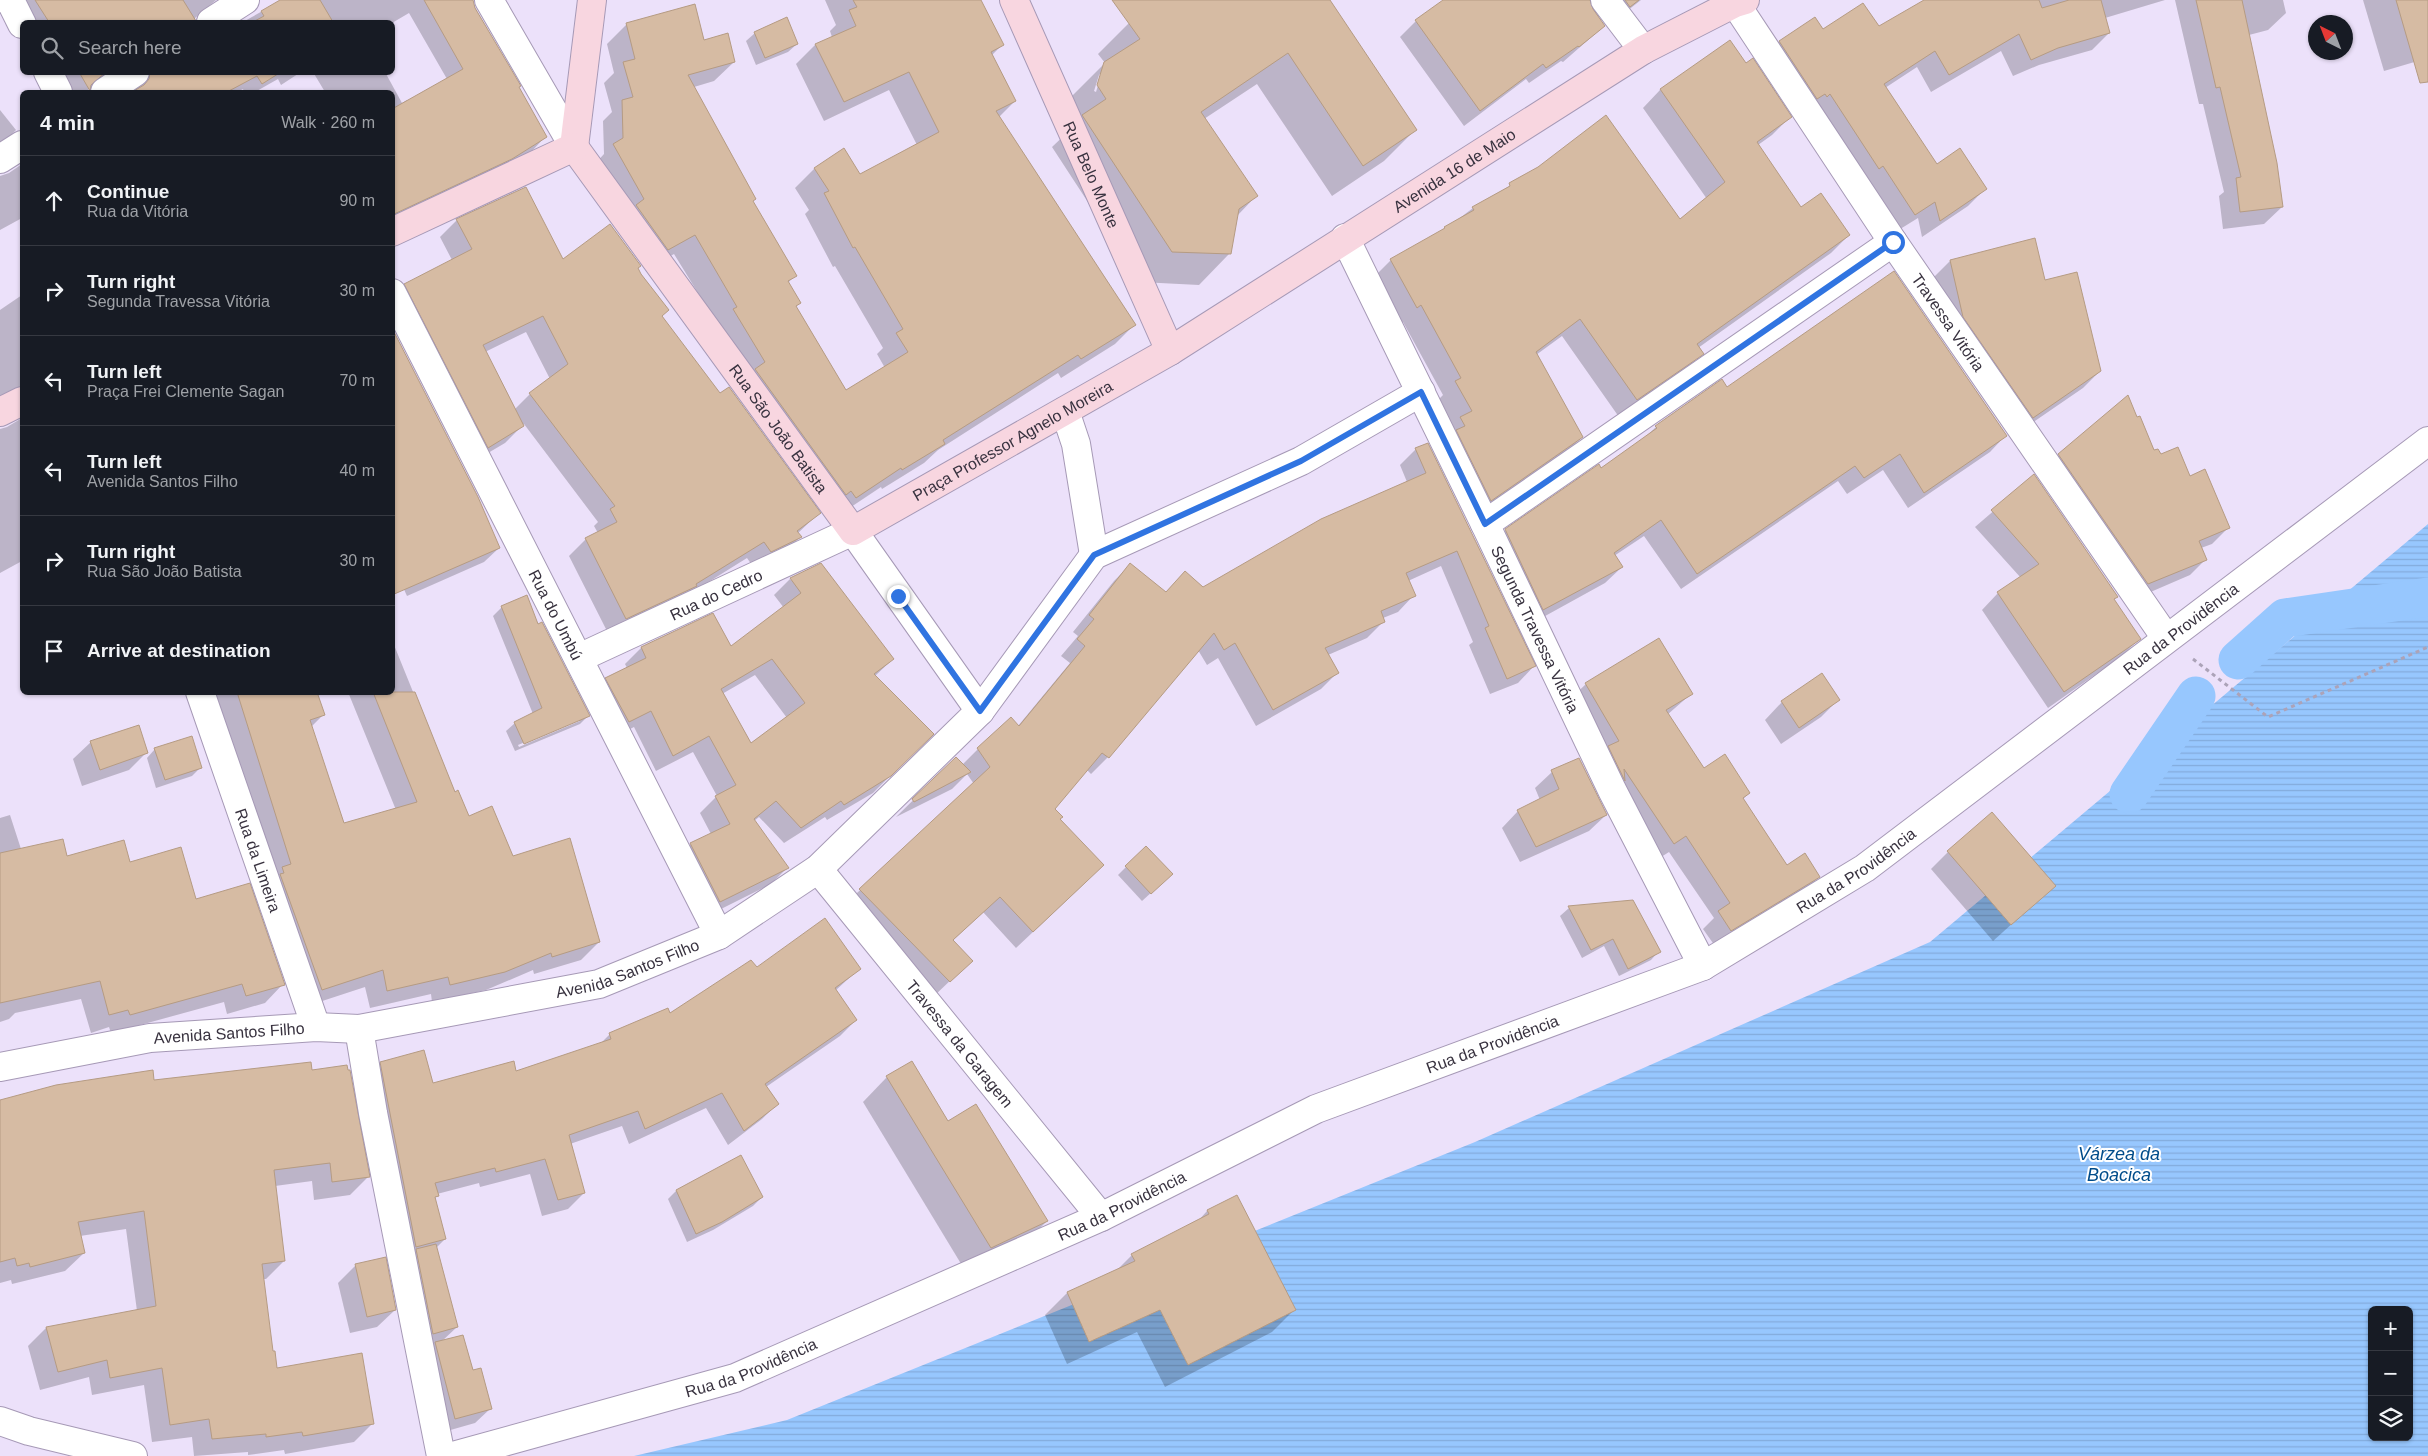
<!DOCTYPE html>
<html lang="en">
<head>
<meta charset="utf-8">
<style>
	:root { --surface:#171b24; --page:#20242c; --text:#f1f3f6; --muted:#9ea1a6; --line:#363941 }
	body { margin:0; font-family:Arial,sans-serif; background:var(--page); color:var(--text) }
	.controls { position:absolute; right:15px; bottom:15px; display:grid; overflow:hidden; border-radius:8px; box-shadow:0 1px 4px #0004 }
	.controls button { width:45px; height:45px; display:grid; place-items:center; padding:0; border:0; border-bottom:1px solid var(--line); background:var(--surface); color:var(--text); font:25px sans-serif }
	.compass { position:absolute; left:2308px; top:15px; width:45px; height:45px; border-radius:50%; background:var(--surface); box-shadow:0 1px 4px #0004; rotate:318deg }
	.stop { position:absolute; width:15px; height:15px; margin:-11px; border:4px solid #3074e1; border-radius:50%; background:#fff }
	.stop.end { background:#3074e1; border-color:#fff; box-shadow:0 1px 5px #0008 }
	.list { margin:0; padding:0; list-style:none }
	h2 { display:flex; justify-content:space-between; align-items:center; height:65px; margin:0; padding:0 20px; font-size:21px }
	h2 small { font-size:16px; font-weight:400; color:var(--muted) }
	.list li { display:grid; grid-template-columns:32px 1fr auto; gap:15px; align-items:center; box-sizing:border-box; height:90px; padding:0 20px; border-top:1px solid var(--line) }
	.list b { display:block; font-size:19px; white-space:nowrap }
	.list p { margin:0; font-size:16px; white-space:nowrap; color:var(--muted) }
	.list em { font-size:16px; font-style:normal; color:var(--muted) }
	.icon { flex:none; width:28px; height:28px; fill:none; stroke:currentColor; stroke-width:2; stroke-linecap:round; stroke-linejoin:round }
	.map { position:relative; flex:none; width:2428px; height:1456px; overflow:hidden }
	.search { position:absolute; background:var(--surface); box-shadow:0 1px 4px #0004; left:20px; top:20px; width:375px; height:55px; display:flex; align-items:center; gap:12px; box-sizing:border-box; padding:0 18px; border-radius:8px; color:var(--muted); font-size:19px }
	.panel { position:absolute; background:var(--surface); box-shadow:0 1px 4px #0004; left:20px; top:90px; width:375px; height:605px; border-radius:8px }
	.map>svg:first-child { display:block }
</style>
</head>
<body>
<div class="map">
<svg width="2428" height="1456" viewBox="0 0 2428 1456">
	<defs>
		<pattern id="water-rules" width="6" height="5" patternUnits="userSpaceOnUse" patternTransform="scale(1.25)"><rect width="6" height="5" fill="#97c7fe"/><path d="M0 2.5h6" fill="none" stroke="#83abdb"/></pattern>
	</defs>
	<rect width="100%" height="100%" fill="#ece1fa"/>
	<path fill="url(#water-rules)" fill-rule="evenodd" d="M2428 524V1456H634L787 1420 1475 1142 1930 942ZM2372 1310H2409V1437H2372Z"/>
	<g fill="#0003" fill-rule="evenodd">
		<path d="M19 0H216L195 18 194 22H26Z"/>
		<path d="M282 0H471L545 137 531 152 496 173 392 221V92H325L313 72H385L402 103 407 100 408 102 447 79 409 13 392 23 243 22Z"/>
		<path d="M825 0H979L1002 45 992 55 1015 101 999 117 1135 324 1115 344 1061 378 1058 373 938 450 924 463 882 489 881 487 836 517 674 254 648 269 594 165 604 154 603 121 612 112 604 83 614 73 607 44 627 24 704 41 734 62 714 81 694 87 752 202 795 275 788 283 799 303 795 308 845 392 885 368 877 354 883 348 835 266 833 267 805 214 809 210 795 188 814 169 844 150 860 176 917 145 889 90 824 121 796 64 815 45 832 37 830 31 836 25Z"/>
		<path d="M1160 0H1329L1415 130 1384 161 1332 196 1257 84 1204 119 1256 196 1237 216 1230 253 1199 285 1140 282 1052 147 1073 127 1066 117 1073 95 1105 63 1098 54 1129 23ZM1102 72 1096 92 1094 91 1099 75Z"/>
		<path d="M1445 0H1641L1613 22 1595 2 1589 0 1604 26 1563 62 1561 61 1529 83 1526 79 1464 126 1400 37 1416 21Z"/>
		<path d="M1927 0H2165L2105 18 2109 33 2092 50 2039 65 2013 76 2001 51 1931 92 1917 67 1885 88 1936 166 1985 189 1968 206 1922 237 1918 218 1897 231 1762 59 1779 42 1823 31 1878 28Z"/>
		<path d="M2175 0H2283L2286 13 2268 30 2249 35 2282 207 2264 224 2223 229 2219 196 2224 192 2203 104H2199Z"/>
		<path d="M2363 0H2428V58L2384 71Z"/>
		<path d="M755 33 797 44 788 52 756 65 746 41Z"/>
		<path d="M1745 65 1790 117 1772 135 1758 145 1801 209 1849 235 1831 253 1698 348 1702 354 1684 371 1619 417 1562 336 1536 355 1582 437 1564 455 1473 518 1443 436 1453 426 1438 400 1443 395 1403 322 1399 325 1373 278 1391 260 1440 233 1473 208 1539 168 1680 221 1707 199 1643 108 1660 90Z"/>
		<path d="M56 72H115L89 88 87 92H67Z"/>
		<path d="M128 72H301L281 85 278 79 255 92H244L243 89 237 92H135L136 86Z"/>
		<path d="M0 110 16 130 0 146Z"/>
		<path d="M22 164V218L0 230V176L9 173Z"/>
		<path d="M457 220 563 260 637 268 661 317 720 395 819 513 797 534 800 537 784 554 754 568 747 558 686 596 609 635 569 556 586 539 598 533 594 526 598 522 524 424 505 443 471 463 392 297 405 285 452 260 440 237ZM526 332 550 379 530 394 514 410 485 352Z"/>
		<path d="M2034 240 2044 282 2100 371 2083 388 2016 434 1933 278 1950 261Z"/>
		<path d="M22 295V412L0 401V310Z"/>
		<path d="M1727 389 2006 435 1990 452 1908 508 1883 470 1847 494 1838 481 1681 589 1644 536 1614 556 1622 567 1605 583 1527 626 1489 547 1506 530 1600 470 1641 441 1656 427Z"/>
		<path d="M22 418V561L0 573V429L7 427Z"/>
		<path d="M1416 449 1534 666 1518 683 1490 694 1469 645 1473 642 1441 566 1408 581 1414 595 1398 612 1383 618 1384 621 1367 638 1328 655 1338 672 1321 689 1256 726 1218 658 1207 665 1198 650 1108 757 1091 774 1087 770 1054 809 1086 882 1016 948 983 912 952 941 954 977 933 997 843 906 974 784 967 774 952 789 896 817 956 758 962 765 978 749 1018 726 1070 663 1061 656 1078 636 1073 632 1114 581 1130 565 1165 593 1185 573 1203 588 1407 482 1400 465Z"/>
		<path d="M2154 452 2190 477 2229 527 2212 544 2201 548 2206 559 2190 575 2132 600 2043 471 2059 455Z"/>
		<path d="M2034 476 2117 596 2113 600 2139 639 2123 655 2048 708 1982 610 1998 593 2021 578 1975 527Z"/>
		<path d="M499 548 484 562 407 596 392 563Z"/>
		<path d="M790 579 893 659 875 676 932 734 873 793 827 820 825 817 784 843 759 817 754 821 787 868 771 884 703 918 674 861 691 844 711 834 700 813 717 796 693 752 656 771 634 727 612 738 590 695 606 679 627 668 625 664 641 648 712 615 731 648 784 608 774 595ZM755 675 787 718 750 745 722 694Z"/>
		<path d="M502 607 537 626 588 716 580 724 515 751 506 731 515 723 533 714 493 616ZM580 719V721L519 747 518 745Z"/>
		<path d="M392 640 454 793 468 818 512 857 599 942 581 960 534 974 533 970 486 990 432 1002 431 994 370 1008 365 987 304 1007 200 692H316L323 715 311 727 343 825 396 810 348 692H392Z"/>
		<path d="M1586 684 1691 694 1667 715 1704 770 1749 793 1742 800 1787 866 1819 877 1803 893 1715 946 1703 929 1714 918 1669 852 1658 859 1569 700Z"/>
		<path d="M1839 699 1821 717 1781 744 1765 720 1782 702Z"/>
		<path d="M91 742 147 752 129 770 82 786 73 759Z"/>
		<path d="M155 749 201 767 192 776 156 788 147 758Z"/>
		<path d="M1579 760 1606 815 1589 831 1520 862 1502 828 1518 811 1540 800 1535 788 1552 772Z"/>
		<path d="M10 815 21 849 66 857 129 864 195 901 283 984 265 1003 227 1014 224 1002 111 1033 109 1027 91 1033 81 999 15 1013 9 1019 0 1022V818Z"/>
		<path d="M1948 852 2054 886 1993 941 1931 869Z"/>
		<path d="M1126 867 1163 882 1142 901 1118 875Z"/>
		<path d="M1633 902 1659 951 1651 960 1619 976 1604 946 1582 958 1560 916 1569 908Z"/>
		<path d="M756 969H859L836 990 856 1020 840 1036 766 1087 778 1103 762 1119 728 1145 706 1108 629 1144 622 1126 570 1144 584 1193 568 1209 542 1216 530 1174 480 1187 479 1183 437 1194 434 1199 445 1239 436 1248 457 1327 441 1342 472 1371 490 1409 475 1423 440 1433 421 1358 433 1346 416 1350 365 1079 381 1063 432 1085 515 1073 600 1044 610 1034 669 1014Z"/>
		<path d="M311 1071 368 1177 350 1195 314 1200 312 1181 275 1186 284 1261 266 1279H263L272 1353 276 1370 372 1424 354 1442 285 1454 284 1450 248 1455V1452L194 1456 192 1437 152 1442 144 1385 92 1395 89 1377 40 1390 28 1346 46 1328 137 1311 126 1229 80 1236 84 1253 65 1271 12 1284 11 1280 0 1283V1101L153 1082Z"/>
		<path d="M887 1077 948 1123 1047 1221 1023 1245 966 1272 863 1102Z"/>
		<path d="M676 1191 762 1197 753 1206 713 1230 687 1242 668 1199Z"/>
		<path d="M1236 1197 1294 1310 1272 1332 1165 1387 1137 1332 1067 1364 1045 1315 1067 1293 1115 1272 1132 1255 1198 1221 1207 1211Z"/>
		<path d="M355 1266 395 1310 377 1327 350 1333 338 1283Z"/>
	</g>
	<g fill="none" stroke-linecap="round" stroke-linejoin="round">
		<g stroke="#97c7fe" stroke-width="39">
			<path d="M2238 660 2285 618 2428 597"/>
			<path d="M2129 794 2196 696"/>
		</g>
	</g>
	<g fill="#d6bba3" stroke="#b59b83" fill-rule="evenodd">
		<path d="M35 0H183L196 21 49 22Z"/>
		<path d="M280 0H320L333 22H253L264 16 261 11Z"/>
		<path d="M424 0H473L475 8 521 86 519 87 547 137 512 159 392 215V109L463 69Z"/>
		<path d="M853 0H981L1004 45 991 52 1016 101 996 111 1136 325 1081 359 1078 355 943 440 945 444 902 470 901 468 856 498 851 491 846 495 755 369 765 362 733 309 737 307 695 235 668 250 636 205 644 199 613 144 623 138 622 100 633 97 623 62 635 59 626 23 695 4 704 40 728 33 735 62 688 75 756 199 753 201 797 276 788 281 801 303 796 306 846 390 908 352 896 333 903 329 855 247 853 248 824 193 829 191 814 168 844 148 860 174 939 132 909 72 844 102 815 44 856 26 849 10 857 7Z"/>
		<path d="M1112 0H1330L1417 130 1363 166 1288 53 1201 112 1258 196 1239 209 1231 254 1172 252 1082 115 1106 99 1097 85 1104 62 1140 39Z"/>
		<path d="M1443 0H1590L1593 9 1605 26 1579 47 1578 46 1546 68 1543 64 1480 111 1415 20Z"/>
		<path d="M1625 0H1639L1630 7Z"/>
		<path d="M1924 0H2039L2042 8 2069 0H2101L2110 33 2058 48 2031 60 2019 34 1949 75 1935 51 1884 84 1937 164 1960 148 1987 189 1940 221 1935 202 1915 215 1883 166 1879 169 1830 94 1827 97 1825 94 1817 99 1779 41 1815 17 1823 29 1863 3 1879 26Z"/>
		<path d="M2196 0H2242L2277 163 2283 207 2240 212 2236 178 2241 177 2220 87 2216 88Z"/>
		<path d="M2396 0H2428V82L2420 83Z"/>
		<path d="M787 17 798 44 765 58 754 32Z"/>
		<path d="M1730 40 1746 63 1753 58 1792 117 1757 142 1801 207 1821 193 1850 235 1697 344 1704 354 1637 400 1580 319 1536 352 1583 437 1491 501 1456 430 1465 426 1460 417 1472 411 1455 381 1461 378 1421 305 1417 308 1390 259 1445 228 1444 227 1474 210 1472 207 1510 186 1509 183 1538 167 1606 115 1680 219 1725 182 1660 89Z"/>
		<path d="M79 72H106L91 85 90 91Z"/>
		<path d="M150 72H281L262 84 257 76 227 92H132L144 85 149 79Z"/>
		<path d="M526 187 563 259 610 224 641 266 638 268 641 274 669 310 662 316 720 393 729 387 821 513 797 531 802 537 771 552 764 542 696 584 697 586 626 619 585 538 617 522 610 509 615 506 529 393 568 364 543 316 483 345 524 426 488 448 404 284 472 249 456 219Z"/>
		<path d="M2035 238 2045 280 2077 272 2101 371 2033 418 1963 317 1950 260Z"/>
		<path d="M1894 271 2007 436 1924 493 1900 454 1864 478 1855 466 1697 574 1661 520 1614 553 1623 567 1543 610 1505 529 1599 464 1601 468 1657 428 1655 426 1722 379 1727 387Z"/>
		<path d="M392 328 478 497 500 548 392 595Z"/>
		<path d="M2128 395 2137 417 2140 416 2154 450 2158 449 2161 454 2178 447 2190 476 2205 469 2230 528 2199 541 2207 560 2148 584 2058 454Z"/>
		<path d="M1428 443 1536 666 1507 679 1485 628 1489 626 1457 551 1406 573 1416 596 1381 611 1385 622 1325 648 1339 673 1273 710 1235 643 1224 650 1214 633 1109 758 1102 753 1055 809 1063 817 1060 819 1104 865 1033 932 1000 897 953 940 973 961 950 982 859 889 990 767 977 748 1011 717 1019 726 1085 646 1077 639 1094 619 1089 615 1130 563 1166 592 1185 571 1203 587 1321 519 1426 473 1415 448Z"/>
		<path d="M2034 474 2118 597 2114 599 2141 639 2064 692 1997 592 2039 564 1991 510Z"/>
		<path d="M821 563 894 659 874 674 934 734 891 776 844 805 841 801 801 828 776 801 754 819 789 868 720 902 690 843 730 824 715 796 736 785 709 736 673 756 651 711 629 722 605 678 646 658 641 647 713 613 731 646 801 593 790 578ZM772 659 805 703 751 743 721 689Z"/>
		<path d="M527 595 538 624 542 622 590 716 524 744 514 722 542 708 501 606Z"/>
		<path d="M1659 638 1693 694 1666 710 1704 768 1725 754 1750 793 1743 798 1787 865 1805 853 1820 877 1731 931 1718 911 1730 903 1686 836 1674 844 1624 769 1625 781 1608 746 1619 741 1585 683Z"/>
		<path d="M1822 673 1840 700 1799 728 1781 701Z"/>
		<path d="M237 692H317L325 715 310 720 344 823 417 802 373 692H415L455 792 458 790 469 816 492 806 513 856 570 838 600 942 552 957 551 953 505 972 450 985 448 977 387 991 383 970 322 990 280 874 284 873 282 867 291 864Z"/>
		<path d="M139 725 148 753 100 770 90 741Z"/>
		<path d="M192 736 202 768 165 780 154 748Z"/>
		<path d="M956 757 971 772 914 802 912 799Z"/>
		<path d="M1579 758 1607 815 1536 847 1517 810 1559 789 1551 770Z"/>
		<path d="M1992 812 2056 886 2011 925 1947 851Z"/>
		<path d="M63 839 67 856 124 840 130 862 181 847 196 899 250 883 285 985 246 996 242 984 130 1015 128 1010 109 1015 100 981 0 1003V853Z"/>
		<path d="M1146 846 1173 874 1151 894 1125 866Z"/>
		<path d="M1633 900 1661 952 1628 969 1613 939 1591 950 1568 906Z"/>
		<path d="M825 918 861 969 835 988 857 1020 765 1084 779 1104 744 1131 722 1093 645 1129 638 1111 569 1135 585 1193 558 1200 545 1159 496 1172 495 1168 435 1183 439 1196 435 1197 446 1239 416 1247 380 1062 424 1050 433 1083 514 1061 516 1071 611 1039 609 1033 668 1008 670 1013 751 960 757 967Z"/>
		<path d="M912 1061 948 1121 976 1104 1048 1221 991 1248 886 1076Z"/>
		<path d="M311 1062 312 1070 347 1065 348 1070H350L370 1177 332 1182 330 1163 274 1170 285 1261 262 1264 273 1351H275L277 1368 362 1353 374 1424 303 1436 302 1432 266 1437V1434L212 1439 209 1419 170 1425 162 1368 110 1378 107 1360 58 1372 46 1327 156 1306 144 1211 78 1222 85 1253 30 1267 29 1263 17 1266 15 1258 0 1262V1100L56 1085 153 1070 154 1080Z"/>
		<path d="M741 1155 763 1197 722 1222 696 1234 676 1190Z"/>
		<path d="M1237 1195 1296 1310 1188 1365 1160 1310 1089 1342 1067 1292 1135 1261 1131 1254 1209 1214 1207 1210Z"/>
		<path d="M436 1244 458 1327 433 1334 416 1249Z"/>
		<path d="M386 1257 396 1310 367 1317 355 1264Z"/>
		<path d="M463 1335 473 1370 481 1368 492 1409 455 1419 435 1342Z"/>
	</g>
	<g fill="none" stroke-linecap="round" stroke-linejoin="round">
		<g stroke="#a699b6" stroke-width="30">
			<g id="street">
				<path d="M10 0 22 24"/>
				<path d="M489 0 574 147"/>
				<path d="M1605 0 1643 50"/>
				<path id="s1" d="M1735 3 1893 242 2166 638"/>
				<path d="M211 22 245 0"/>
				<path d="M48 72 58 92"/>
				<path d="M105 92 135 72"/>
				<path d="M0 159 22 145"/>
				<path id="s2" d="M1345 238 1485 524 1612 790 1703 966"/>
				<path id="s3" d="M392 293 719 935"/>
				<path d="M1065 411 1076 444 1094 555"/>
				<path d="M1485 524 1893 242"/>
				<path id="s4" d="M579 658 853 531 980 711"/>
				<path id="s5" d="M200 692 316 1027"/>
				<path id="s6" d="M818 869 1101 1217"/>
				<path d="M359 1029 373 1113 441 1456"/>
				<path id="s7" d="M0 1067 150 1038 316 1027 359 1029 599 984 719 935 818 869 980 711 1094 555 1301 461 1421 392"/>
				<path d="M0 1421 29 1431 133 1456"/>
				<path id="s8" d="M453 1456 735 1378 1101 1217 1316 1109 1703 966 1865 868 2428 441"/>
			</g>
		</g>
		<g stroke="#a699b6" stroke-width="30">
			<g id="secondary">
				<path id="s9" d="M1014 0 1170 351"/>
				<path id="s10" d="M574 147 853 531 1170 351 1643 50 1735 3 1745 0"/>
				<path d="M574 147 592 0"/>
				<path d="M392 232 574 147"/>
				<path d="M0 412 22 401"/>
			</g>
		</g>
		<path stroke="#aca3b8" stroke-width="3" stroke-dasharray="4 4" stroke-linecap="butt" d="M2193 659 2268 717 2428 647"/>
		<use href="#street" stroke="#fff" stroke-width="28"/>
		<use href="#secondary" stroke="#f8d6e0" stroke-width="28"/>
	</g>
	<g fill="none" stroke-linecap="round" stroke-linejoin="round">
		<path stroke="#3074e1" stroke-width="6" d="M898 596 980 711 1094 555 1301 461 1421 392 1485 524 1893 242"/>
	</g>
	<g text-anchor="middle" dominant-baseline="central" stroke-width="4" stroke-linejoin="round" paint-order="stroke">
		<g font-size="16" fill="#38323f" stroke="#fff">
			<text stroke="none"><textPath href="#s10" startOffset="1176">Avenida 16 de Maio</textPath></text>
			<text stroke="none"><textPath href="#s9" startOffset="191">Rua Belo Monte</textPath></text>
			<text stroke="none"><textPath href="#s1" startOffset="384">Travessa Vitória</textPath></text>
			<text stroke="none"><textPath href="#s10" startOffset="348">Rua São João Batista</textPath></text>
			<text stroke="none"><textPath href="#s10" startOffset="658">Praça Professor Agnelo Moreira</textPath></text>
			<text stroke="none"><textPath href="#s4" startOffset="151">Rua do Cedro</textPath></text>
			<text stroke="none"><textPath href="#s3" startOffset="361">Rua do Umbú</textPath></text>
			<text stroke="none"><textPath href="#s8" startOffset="1931">Rua da Providência</textPath></text>
			<text stroke="none"><textPath href="#s2" startOffset="435">Segunda Travessa Vitória</textPath></text>
			<text stroke="none"><textPath href="#s5" startOffset="178">Rua da Limeira</textPath></text>
			<text stroke="none"><textPath href="#s8" startOffset="1526">Rua da Providência</textPath></text>
			<text stroke="none"><textPath href="#s7" startOffset="638">Avenida Santos Filho</textPath></text>
			<text stroke="none"><textPath href="#s7" startOffset="232">Avenida Santos Filho</textPath></text>
			<text stroke="none"><textPath href="#s6" startOffset="225">Travessa da Garagem</textPath></text>
			<text stroke="none"><textPath href="#s8" startOffset="1121">Rua da Providência</textPath></text>
			<text stroke="none"><textPath href="#s8" startOffset="716">Rua da Providência</textPath></text>
			<text stroke="none"><textPath href="#s8" startOffset="311">Rua da Providência</textPath></text>
		</g>
		<g font-size="18" font-style="italic" fill="#004c8a" stroke="#fff">
			<text x="2119" y="1154">Várzea da<tspan x="2119" dy="21">Boacica</tspan></text>
		</g>
	</g>
</svg>
<div class="controls">
<button>+</button>
<button>−</button>
<button><svg class="icon" aria-label="layers" viewBox="0 0 24 24"><path d="M12 4l9 5-9 5-9-5zM3 14l9 5 9-5"/></svg></button>
</div>
<svg class="compass" viewBox="-18 -18 36 36"><path d="M0-13l5 13h-10z" fill="#e53935"/><path d="M0 13l5-13h-10z" fill="#9ea1a6"/></svg>
<div class="stop" style="left:1893px;top:242px"></div>
<div class="stop end" style="left:898px;top:596px"></div>
<div class="search"><svg class="icon" aria-label="search" viewBox="0 0 24 24"><circle cx="10" cy="10" r="6"/><path d="M15 15l6 6"/></svg>Search here</div>
<section class="panel">
<h2>4 min<small>Walk · 260 m</small></h2>
<ul class="list">
<li><svg class="icon" aria-label="ahead" viewBox="0 0 24 24"><path d="M12 20V5M6 11l6-6 6 6"/></svg><div><b>Continue</b><p>Rua da Vitória</p></div><em>90 m</em></li>
<li><svg class="icon" aria-label="right" viewBox="0 0 24 24"><path d="M7 20v-9h11M14 6l5 5-5 5"/></svg><div><b>Turn right</b><p>Segunda Travessa Vitória</p></div><em>30 m</em></li>
<li><svg class="icon" aria-label="left" viewBox="0 0 24 24"><path d="M17 20v-9H6M10 6l-5 5 5 5"/></svg><div><b>Turn left</b><p>Praça Frei Clemente Sagan</p></div><em>70 m</em></li>
<li><svg class="icon" aria-label="left" viewBox="0 0 24 24"><path d="M17 20v-9H6M10 6l-5 5 5 5"/></svg><div><b>Turn left</b><p>Avenida Santos Filho</p></div><em>40 m</em></li>
<li><svg class="icon" aria-label="right" viewBox="0 0 24 24"><path d="M7 20v-9h11M14 6l5 5-5 5"/></svg><div><b>Turn right</b><p>Rua São João Batista</p></div><em>30 m</em></li>
<li><svg class="icon" aria-label="arrive" viewBox="0 0 24 24"><path d="M6 21V4h12l-3 4 3 4H6"/></svg><div><b>Arrive at destination</b></div></li>
</ul>
</section>
</div>
</body>
</html>
